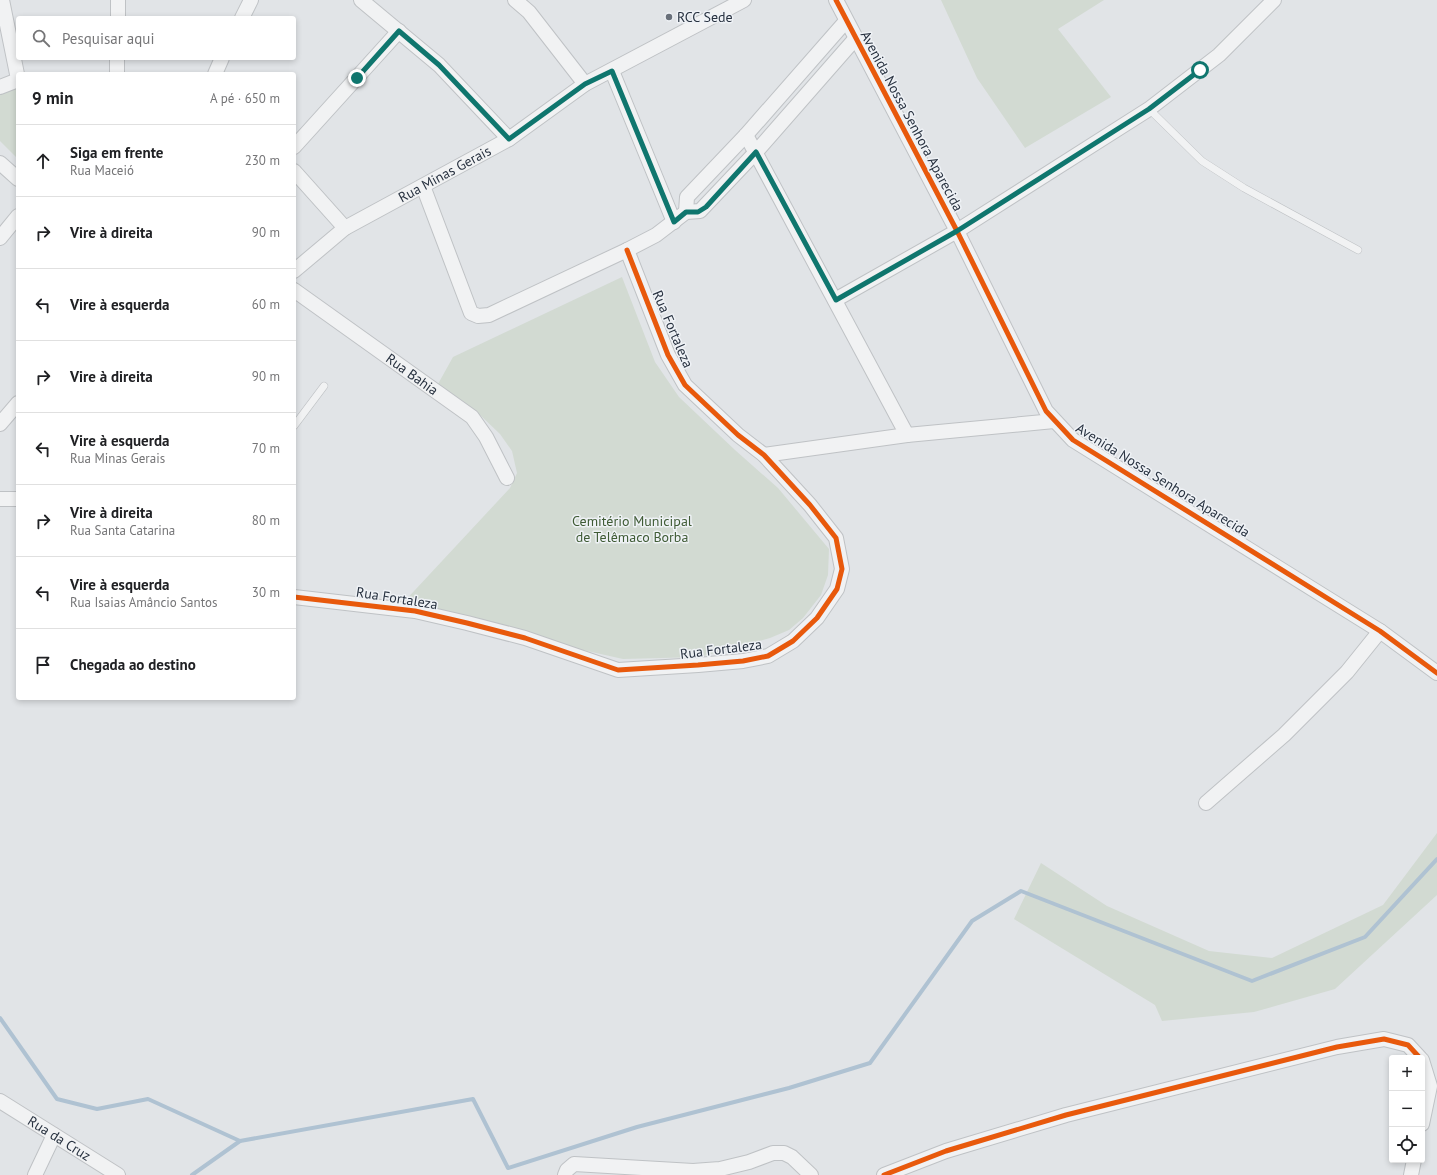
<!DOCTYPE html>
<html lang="pt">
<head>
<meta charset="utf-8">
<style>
	:root { --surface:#fff; --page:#f2f2f2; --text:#202124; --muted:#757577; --line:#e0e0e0 }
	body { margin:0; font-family:"PT Sans",sans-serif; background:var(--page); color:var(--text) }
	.controls { position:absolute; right:12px; bottom:12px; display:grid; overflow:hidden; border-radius:4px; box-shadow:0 2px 6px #0003 }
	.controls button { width:36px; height:36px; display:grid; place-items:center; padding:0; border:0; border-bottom:1px solid var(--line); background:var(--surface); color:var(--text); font:20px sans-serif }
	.stop { position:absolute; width:12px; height:12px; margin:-9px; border:3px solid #0f766e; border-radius:50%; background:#fff }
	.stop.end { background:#0f766e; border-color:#fff; box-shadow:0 1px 4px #0008 }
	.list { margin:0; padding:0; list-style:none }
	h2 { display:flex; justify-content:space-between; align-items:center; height:52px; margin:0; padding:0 16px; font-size:17px }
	h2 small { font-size:13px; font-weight:400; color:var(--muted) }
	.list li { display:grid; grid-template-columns:26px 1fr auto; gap:12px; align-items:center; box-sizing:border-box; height:72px; padding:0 16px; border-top:1px solid var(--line) }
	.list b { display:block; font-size:15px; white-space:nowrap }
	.list p { margin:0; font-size:13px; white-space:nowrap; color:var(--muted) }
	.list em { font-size:13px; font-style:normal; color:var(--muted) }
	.icon { flex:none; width:22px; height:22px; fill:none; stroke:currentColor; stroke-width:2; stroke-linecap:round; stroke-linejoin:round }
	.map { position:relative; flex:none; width:1437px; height:1175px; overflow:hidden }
	.search { position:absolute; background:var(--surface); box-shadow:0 2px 6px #0003; left:16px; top:16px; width:280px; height:44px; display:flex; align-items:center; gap:10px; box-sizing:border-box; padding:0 14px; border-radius:4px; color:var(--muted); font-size:15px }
	.panel { position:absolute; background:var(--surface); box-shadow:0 2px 6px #0003; left:16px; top:72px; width:280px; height:628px; border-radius:4px }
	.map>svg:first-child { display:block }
</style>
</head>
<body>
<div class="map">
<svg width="1437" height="1175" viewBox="0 0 1437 1175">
	<rect width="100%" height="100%" fill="#e1e4e7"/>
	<g fill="#d2dad2">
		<path d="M941 0H1104L1058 29 1111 97 1025 148 977 78Z"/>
		<path d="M18 85V159L0 141V90Z"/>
		<path d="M622 277 655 362 679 397 735 450 778 488 829 549 828 575 821 595 803 618 789 630 770 638 700 657 623 659 556 644 402 604 510 488 517 473 512 451 500 434 479 414 438 384 453 357Z"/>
		<path d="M1437 833V895L1335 989 1254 1012 1162 1021 1155 1005 1014 919 1041 863 1107 906 1209 951 1272 958 1383 905Z"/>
	</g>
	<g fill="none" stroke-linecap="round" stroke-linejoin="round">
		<g stroke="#afc2d2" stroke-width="4">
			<path d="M0 1018 57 1099 97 1109 148 1099 240 1141 473 1099 508 1168 637 1127 789 1088 870 1063 972 921 1021 891 1252 981 1365 937 1437 859"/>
			<path d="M192 1175 240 1141"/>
		</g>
		<g stroke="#bfc2c5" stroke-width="8">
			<g id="lane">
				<path d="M1149 109 1202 161 1244 188 1358 250"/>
				<path d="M294 426 324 386"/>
			</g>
		</g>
		<g stroke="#bfc2c5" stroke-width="16">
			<g id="street">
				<path d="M2 0 18 79"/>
				<path d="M361 0 439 65 509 139"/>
				<path d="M515 0 529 12 585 84"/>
				<path d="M836 0 957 231 1046 411 1073 440 1380 631 1437 673"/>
				<path d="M118 18V0"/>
				<path d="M242 18 251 0"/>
				<path d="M612 71 674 222"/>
				<path d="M117 74V58"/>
				<path d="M215 74 222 58"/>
				<path d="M0 87 18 80"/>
				<path d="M746 135 907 435"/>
				<path d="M294 147 399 31"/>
				<path d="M0 163 18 179"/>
				<path d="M294 171 345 228"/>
				<path d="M423 186 471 313 478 316 489 315 627 250 656 235 686 212 700 211 756 152 855 39"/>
				<path d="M686 212 687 197 746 135 846 21"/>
				<path d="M0 238 18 216"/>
				<path id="s1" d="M294 271 345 228 509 139 585 84 744 0"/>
				<path id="s2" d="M294 290 472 417 486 437 507 478"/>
				<path d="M835 300 957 231 1149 109 1219 55 1274 0"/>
				<path d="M0 424 18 403"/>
				<path d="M764 455 907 435 1054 421"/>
				<path d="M0 499H18"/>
				<path d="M294 597 415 611 467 623 525 638 618 670 698 665 743 661 768 656 793 641 817 618 837 589 842 569 836 538 810 505 764 455 738 435 685 385 668 355 627 250"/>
				<path d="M1206 803 1284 735 1347 672 1380 631"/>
				<path d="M1422 1060 1430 1086 1422 1124"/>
				<path id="s3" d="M0 1101 118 1175"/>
				<path d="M35 1175 54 1135"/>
				<path d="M565 1175 567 1170 574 1164 693 1171 720 1169 749 1162 773 1153H784L792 1157 811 1175"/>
				<path d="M884 1175 946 1151 1066 1115 1337 1047 1384 1039 1408 1045 1420 1058"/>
				<path d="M1411 1175 1414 1160"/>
			</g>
		</g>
		<use href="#lane" stroke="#f1f2f3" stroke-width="7"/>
		<use href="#street" stroke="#f1f2f3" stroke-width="14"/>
		<g stroke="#eff2f6" stroke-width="8">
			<g id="cycleway">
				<path d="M836 0 957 231 1046 411 1073 440 1380 631 1437 673"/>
				<path d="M294 597 415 611 467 623 525 638 618 670 698 665 743 661 768 656 793 641 817 618 837 589 842 569 836 538 810 505 764 455 738 435 685 385 668 355 627 250"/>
				<path d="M884 1175 946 1151 1066 1115 1337 1047 1384 1039 1408 1045 1420 1058"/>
			</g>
		</g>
		<use href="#cycleway" stroke="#e8590c" stroke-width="5"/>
	</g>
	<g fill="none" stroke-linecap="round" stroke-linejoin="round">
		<path stroke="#0f766e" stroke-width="5" d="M357 78 399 31 439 65 509 139 585 84 612 71 674 222 686 212H698L706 207 756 152 836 300 957 231 1149 109 1200 70"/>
	</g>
	<circle fill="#69707a" stroke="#eff2f6" stroke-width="1.5" cx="669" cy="17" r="4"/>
	<g text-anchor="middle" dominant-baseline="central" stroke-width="3" stroke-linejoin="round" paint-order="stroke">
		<g font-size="14" fill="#283240" stroke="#eff2f6" text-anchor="start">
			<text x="677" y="17">RCC Sede</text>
		</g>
		<g font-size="14" fill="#283240" stroke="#eff2f6">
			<text transform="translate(912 121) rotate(62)">Avenida Nossa Senhora Aparecida</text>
			<text stroke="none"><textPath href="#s1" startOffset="180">Rua Minas Gerais</textPath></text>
			<text transform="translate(673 329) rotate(67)">Rua Fortaleza</text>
			<text stroke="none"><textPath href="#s2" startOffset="145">Rua Bahia</textPath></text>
			<text transform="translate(1163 480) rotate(32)">Avenida Nossa Senhora Aparecida</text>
			<text transform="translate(397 598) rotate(9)">Rua Fortaleza</text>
			<text transform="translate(721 649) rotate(-7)">Rua Fortaleza</text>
			<text stroke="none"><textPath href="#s3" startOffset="70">Rua da Cruz</textPath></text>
		</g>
		<g font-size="14" fill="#3f5b35" stroke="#eff2f6">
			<text x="632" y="521">Cemitério Municipal<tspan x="632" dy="16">de Telêmaco Borba</tspan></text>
		</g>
	</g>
</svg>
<div class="controls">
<button>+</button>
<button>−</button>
<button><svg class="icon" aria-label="locate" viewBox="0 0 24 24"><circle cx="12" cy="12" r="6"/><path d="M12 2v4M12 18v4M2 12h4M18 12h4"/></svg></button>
</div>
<div class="stop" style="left:1200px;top:70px"></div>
<div class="stop end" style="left:357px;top:78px"></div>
<div class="search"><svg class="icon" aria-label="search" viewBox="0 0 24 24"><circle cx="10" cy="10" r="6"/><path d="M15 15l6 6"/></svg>Pesquisar aqui</div>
<section class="panel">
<h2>9 min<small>A pé · 650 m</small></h2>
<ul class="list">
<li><svg class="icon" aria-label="ahead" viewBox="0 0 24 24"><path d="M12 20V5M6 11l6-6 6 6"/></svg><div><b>Siga em frente</b><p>Rua Maceió</p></div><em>230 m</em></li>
<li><svg class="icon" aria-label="right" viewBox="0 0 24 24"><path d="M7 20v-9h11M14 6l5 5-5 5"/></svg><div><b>Vire à direita</b></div><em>90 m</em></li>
<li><svg class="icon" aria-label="left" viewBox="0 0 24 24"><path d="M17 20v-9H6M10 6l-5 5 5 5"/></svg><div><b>Vire à esquerda</b></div><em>60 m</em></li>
<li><svg class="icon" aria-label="right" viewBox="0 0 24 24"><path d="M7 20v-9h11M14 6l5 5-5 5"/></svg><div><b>Vire à direita</b></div><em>90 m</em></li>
<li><svg class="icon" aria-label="left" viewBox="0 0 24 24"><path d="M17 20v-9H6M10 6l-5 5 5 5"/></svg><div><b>Vire à esquerda</b><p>Rua Minas Gerais</p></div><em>70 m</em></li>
<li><svg class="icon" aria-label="right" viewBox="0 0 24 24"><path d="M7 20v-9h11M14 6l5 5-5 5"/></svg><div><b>Vire à direita</b><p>Rua Santa Catarina</p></div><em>80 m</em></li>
<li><svg class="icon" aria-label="left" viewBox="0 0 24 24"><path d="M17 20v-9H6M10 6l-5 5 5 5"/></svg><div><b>Vire à esquerda</b><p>Rua Isaias Amâncio Santos</p></div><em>30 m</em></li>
<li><svg class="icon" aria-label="arrive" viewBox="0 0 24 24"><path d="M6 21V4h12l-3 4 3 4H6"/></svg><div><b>Chegada ao destino</b></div></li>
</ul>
</section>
</div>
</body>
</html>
